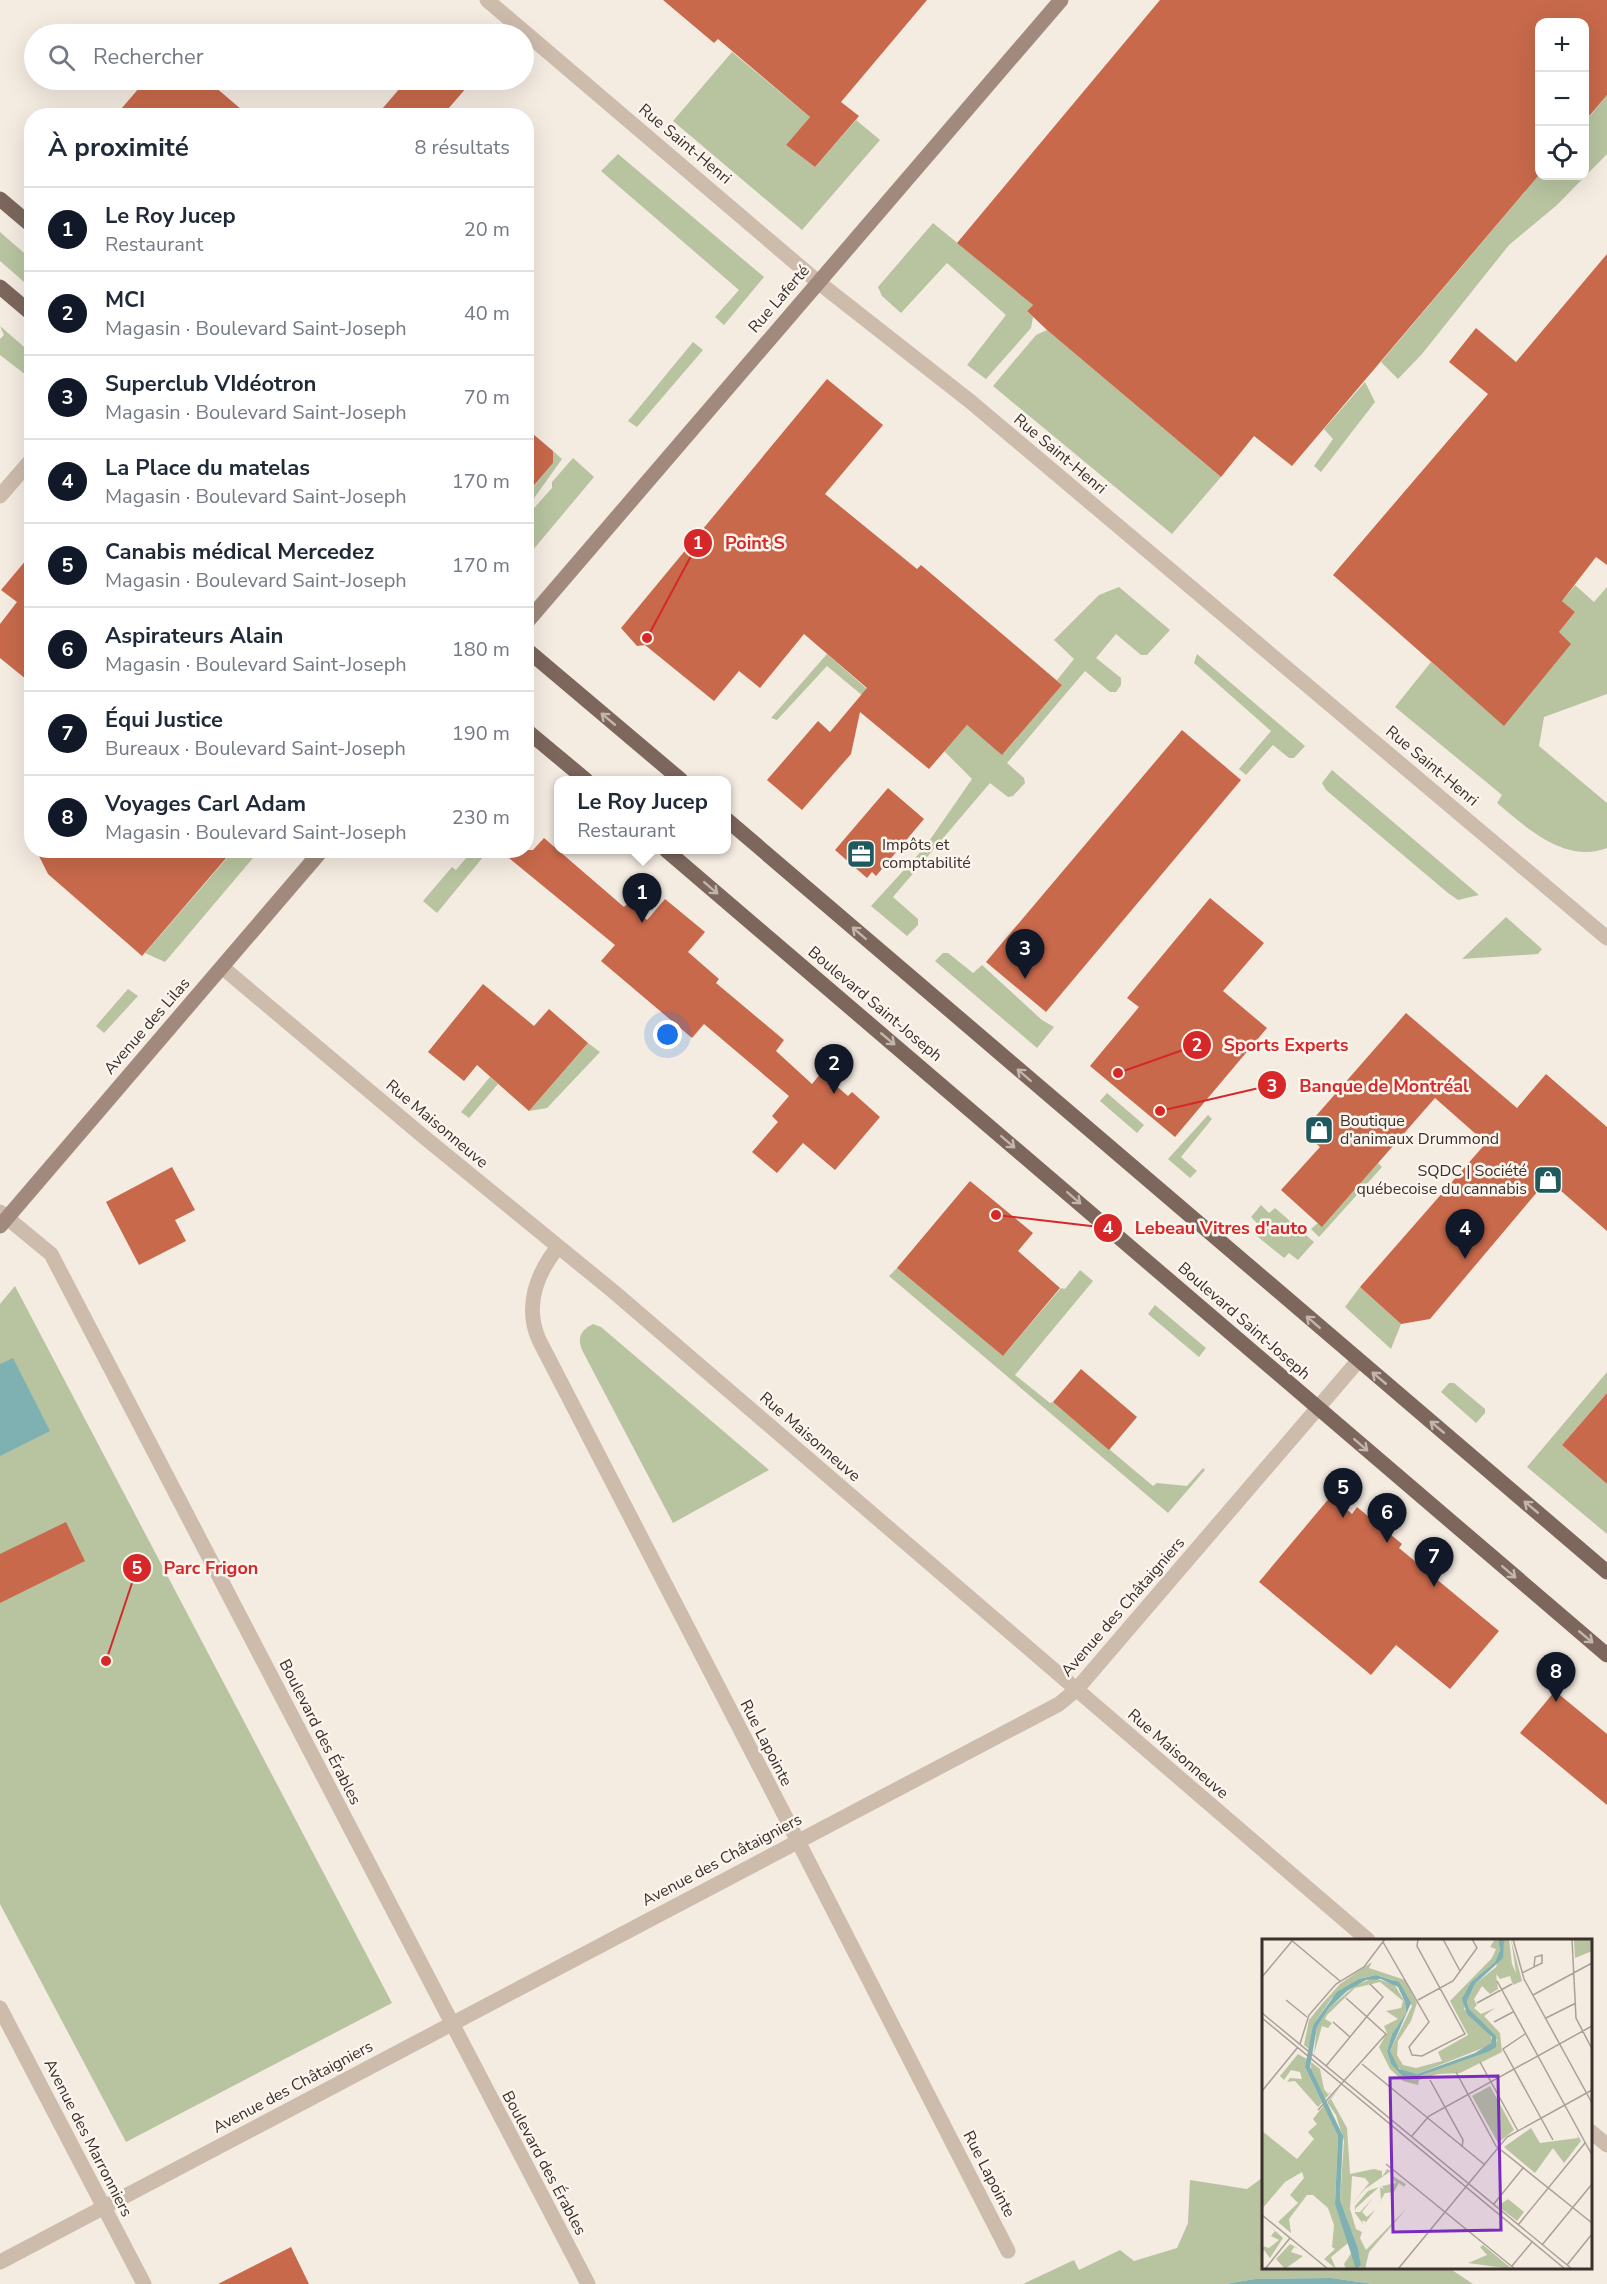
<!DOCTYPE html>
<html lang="fr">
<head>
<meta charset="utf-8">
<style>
	:root { --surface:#fff; --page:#f6f6f7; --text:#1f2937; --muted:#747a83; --line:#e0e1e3; --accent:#111827 }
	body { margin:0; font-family:"Nunito Sans",sans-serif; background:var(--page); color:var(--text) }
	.controls { position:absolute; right:18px; top:18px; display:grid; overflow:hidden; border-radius:12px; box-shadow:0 6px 24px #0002 }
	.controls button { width:54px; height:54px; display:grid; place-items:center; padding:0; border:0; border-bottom:2px solid var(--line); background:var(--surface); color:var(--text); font:30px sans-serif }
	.you { position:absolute; left:668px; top:1035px; width:21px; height:21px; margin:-15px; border:4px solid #fff; border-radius:50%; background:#1a73e8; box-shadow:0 0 0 9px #1a73e833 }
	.badge { display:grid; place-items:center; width:39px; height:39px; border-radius:50%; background:var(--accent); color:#fff; font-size:20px; font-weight:700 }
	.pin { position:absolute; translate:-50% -50px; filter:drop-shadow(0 2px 3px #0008) }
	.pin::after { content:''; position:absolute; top:32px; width:21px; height:18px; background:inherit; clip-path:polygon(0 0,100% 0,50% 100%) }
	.popup { position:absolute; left:554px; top:776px; width:177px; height:78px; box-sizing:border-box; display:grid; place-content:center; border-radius:12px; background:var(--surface); filter:drop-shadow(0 2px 4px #0005); font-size:20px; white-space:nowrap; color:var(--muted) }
	.popup b { font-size:22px; color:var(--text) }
	.popup::after { content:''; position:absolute; left:50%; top:100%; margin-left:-12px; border:12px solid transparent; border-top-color:var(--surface) }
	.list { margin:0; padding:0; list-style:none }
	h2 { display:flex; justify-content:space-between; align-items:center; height:78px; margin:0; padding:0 24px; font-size:26px }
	h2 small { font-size:20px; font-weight:400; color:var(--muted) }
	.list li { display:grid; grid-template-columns:39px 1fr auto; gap:18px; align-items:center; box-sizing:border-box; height:84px; padding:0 24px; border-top:2px solid var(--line) }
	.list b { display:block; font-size:22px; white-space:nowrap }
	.list p { margin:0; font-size:20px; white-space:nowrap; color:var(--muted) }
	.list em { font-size:20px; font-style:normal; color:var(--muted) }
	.icon { flex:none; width:33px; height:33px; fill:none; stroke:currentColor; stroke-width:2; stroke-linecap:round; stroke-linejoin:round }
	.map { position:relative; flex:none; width:1607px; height:2284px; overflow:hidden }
	.search { position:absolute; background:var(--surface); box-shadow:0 6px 24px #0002; left:24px; top:24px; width:510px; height:66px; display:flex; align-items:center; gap:15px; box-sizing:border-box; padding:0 21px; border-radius:33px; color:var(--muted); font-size:22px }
	.panel { position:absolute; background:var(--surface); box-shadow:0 6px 24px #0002; left:24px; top:108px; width:510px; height:750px; border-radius:24px }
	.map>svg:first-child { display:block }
</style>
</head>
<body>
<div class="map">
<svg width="1607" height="2284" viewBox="0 0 1607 2284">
	<rect width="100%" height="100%" fill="#f4ebe1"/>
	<g fill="#b8c4a0">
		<path d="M732 52 810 117 786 145 815 167 856 120 880 140 802 230 673 121Z"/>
		<path d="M1607 95V154L1557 205 1509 245 1422 354 1398 379 1381 362 1539 175 1584 176 1585 122Z"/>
		<path d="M618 154 764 277 724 325 715 317 739 290 601 171Z"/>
		<path d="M933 223 1033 305 1027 311 1033 317 1031 328 986 379 967 365 1006 315 947 263 901 313 882 296 878 287Z"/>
		<path d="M0 232 31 259V288L0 261Z"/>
		<path d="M0 326 31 353V368L26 375 0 355V339L4 335Z"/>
		<path d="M1047 330 1221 477 1172 534 993 386 1036 335Z"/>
		<path d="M693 342 703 350 637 427 628 421Z"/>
		<path d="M1365 382 1375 402 1321 472 1314 466 1333 439 1324 429Z"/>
		<path d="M553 451 562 459 527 508V495L553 463Z"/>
		<path d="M573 458 594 477 527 557V516L552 488V482Z"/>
		<path d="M1575 585 1594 602 1607 587V694L1544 717 1539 746 1607 803V848C1565 864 1527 828 1497 803L1502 795 1395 707 1431 662 1504 725 1559 632 1575 612 1562 601Z"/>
		<path d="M1119 587 1170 630 1147 655H1141L1116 634 1096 658 1121 678V685L1116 692H1110L1085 671 1007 763 1024 778 1025 783 1013 796 1008 797 990 783 893 897 918 919V925L907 936 871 906 925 847 972 779 944 751 967 725 1003 754 1062 685 1057 680 1074 659 1054 640 1099 595Z"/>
		<path d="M827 654 867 689 893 721 827 666 777 720 771 718Z"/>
		<path d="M1197 654 1305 746 1294 758H1289L1273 745 1246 775 1239 769 1271 731 1194 663Z"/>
		<path d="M1332 770 1479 895 1458 900 1448 893 1326 790 1322 783Z"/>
		<path d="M233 851H259L165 962 145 953Z"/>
		<path d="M472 851H488L437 913 423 901 452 867 456 870Z"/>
		<path d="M1506 917 1542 949 1538 954 1462 959Z"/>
		<path d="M943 953H948L973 973 982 965 1042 1020 1054 1027 1037 1048 935 961Z"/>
		<path d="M128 989 138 996 104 1033 96 1026Z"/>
		<path d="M588 1043 600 1052 547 1108 529 1111Z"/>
		<path d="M490 1077 498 1084 469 1118 461 1112Z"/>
		<path d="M1107 1093 1144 1125 1137 1133 1100 1101Z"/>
		<path d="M1208 1115 1212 1119 1181 1157 1197 1171 1190 1178 1168 1159Z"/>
		<path d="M1378 1163 1382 1167 1319 1237 1311 1229 1318 1223 1323 1226Z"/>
		<path d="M1261 1205 1269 1213 1275 1208 1314 1242 1298 1260 1289 1253 1284 1258 1253 1233 1260 1226 1251 1217Z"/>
		<path d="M897 1268 1003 1356 1061 1288 1065 1289 1080 1270 1093 1281 1015 1375 1050 1403 1053 1402 1153 1486 1157 1483 1187 1486 1203 1468 1205 1470 1168 1513 889 1276Z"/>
		<path d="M15 1286 392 2003 126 2142 0 1904V1304Z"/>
		<path d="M1360 1287 1401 1324 1391 1349 1345 1307Z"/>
		<path d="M1155 1305 1206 1348 1199 1357 1148 1314Z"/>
		<path d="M593 1324 601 1327 769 1470 673 1523 582 1350C577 1337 581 1330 593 1324Z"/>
		<path d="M1607 1372V1393L1562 1445 1607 1484V1534L1527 1467Z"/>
		<path d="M1449 1383H1454L1485 1409V1413L1476 1423 1441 1392Z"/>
		<path d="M1262 2178 1264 2268H1449L1473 2284H1373L1331 2278 1255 2279 1225 2284H1023L1074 2260 1079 2270 1120 2250 1134 2261 1177 2248 1188 2223 1190 2180 1247 2189Z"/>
	</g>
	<g fill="#7fb0b2">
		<path d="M13 1358 50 1431 0 1456V1364Z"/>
		<path d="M1331 2278 1373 2284H1225L1255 2279Z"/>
	</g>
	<g fill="#c8694b">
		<path d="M663 0H927L841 102 859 116 815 167 786 145 810 117 718 39 714 43Z"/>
		<path d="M1160 0H1607V95L1584 122V22H1539V175L1292 466 1254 436 1221 477 1047 330 1027 311 1033 305 957 243Z"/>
		<path d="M146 80H207L249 116H115Z"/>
		<path d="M407 80H473L442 116H376Z"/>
		<path d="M1607 254V565L1596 557 1562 601 1575 612 1559 632 1571 644 1504 726 1333 575 1488 394 1449 362 1476 328 1516 362Z"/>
		<path d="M827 379 883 425 825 494 917 569 921 565 1062 685 1002 755 967 725 929 769 860 712 851 754 802 810 767 780 818 721 830 732 867 688 804 634 760 688 739 671 714 701 645 645 637 646 621 628Z"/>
		<path d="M526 428 553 451V463L526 495Z"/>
		<path d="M32 553V684L0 658V624L17 602 1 590Z"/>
		<path d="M1182 730 1241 780 1046 1012 986 962Z"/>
		<path d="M888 788 924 819 876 876 872 872 867 878 835 850Z"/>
		<path d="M544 838 624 907 628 903 647 920 665 899 705 932 688 952 719 979 716 983 784 1040 776 1051 812 1084 821 1073 848 1096 852 1092 880 1117 835 1170 803 1143 777 1173 752 1152 778 1122 772 1116 789 1096 704 1024 692 1038 601 961 615 945 499 850H533Z"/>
		<path d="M36 850H233L142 956 48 874Z"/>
		<path d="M1210 898 1264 943 1223 991 1267 1028 1175 1137 1090 1066 1139 1007 1127 998Z"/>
		<path d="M483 984 534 1026 549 1009 588 1043 529 1111 477 1065 464 1081 428 1052Z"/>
		<path d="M1406 1013 1517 1108 1546 1074 1607 1127V1231L1560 1190 1538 1191 1430 1319 1401 1324 1360 1287 1486 1143 1435 1098 1322 1227 1281 1190 1320 1147 1306 1135 1319 1120 1315 1117Z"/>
		<path d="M172 1167 195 1210 175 1220 186 1241 139 1265 106 1202Z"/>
		<path d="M970 1181 1033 1233 1018 1251 1060 1288 1003 1356 897 1268Z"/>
		<path d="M1081 1369 1137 1417 1109 1450 1053 1402Z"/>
		<path d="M1607 1393V1484L1562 1445Z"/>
		<path d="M1331 1496 1352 1514 1357 1507 1402 1544 1399 1548 1499 1631 1450 1689 1396 1645 1371 1675 1259 1582Z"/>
		<path d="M66 1522 85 1561 0 1603V1554Z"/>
		<path d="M1555 1691 1607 1734V1805L1520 1733Z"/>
		<path d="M291 2247 309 2284H218Z"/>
	</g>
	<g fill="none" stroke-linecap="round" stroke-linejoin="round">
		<g stroke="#cdbbac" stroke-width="15">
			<path d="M487 0 818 282 971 402 1607 938"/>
			<path d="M0 496 32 459"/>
			<path d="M222 967 424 1137 614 1292 1368 1940"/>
			<path d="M0 1212 51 1254 588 2284"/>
			<path d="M558 1247C537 1273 524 1306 539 1340 695 1644 854 1946 1008 2251"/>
			<path d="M0 2008 144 2284"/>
			<path d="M1590 2131 1607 2145"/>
			<path d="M0 2262 1059 1704 1076 1690 1358 1361"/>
		</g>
		<g stroke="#a18a7d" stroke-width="15">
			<path d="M526 623 1061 0"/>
			<path d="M0 1226 322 850"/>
		</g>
		<g stroke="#7d675c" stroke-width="15">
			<path d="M0 199 32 226"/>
			<path d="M0 287 32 314"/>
			<path d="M526 649 681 780"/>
			<path d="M526 730 586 780"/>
			<path d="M726 819 1607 1572"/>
			<path d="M666 850 1607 1655"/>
		</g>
	</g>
	<defs><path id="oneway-shaft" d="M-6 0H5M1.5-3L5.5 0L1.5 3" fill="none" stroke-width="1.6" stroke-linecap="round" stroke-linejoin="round" transform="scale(1.5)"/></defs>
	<g stroke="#c2b5ac">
		<use href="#oneway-shaft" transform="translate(608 719) rotate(-140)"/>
		<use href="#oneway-shaft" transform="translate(711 888) rotate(41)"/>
		<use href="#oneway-shaft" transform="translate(859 933) rotate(-139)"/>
		<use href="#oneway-shaft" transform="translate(888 1039) rotate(40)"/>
		<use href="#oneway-shaft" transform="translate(1024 1075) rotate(-139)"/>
		<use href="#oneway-shaft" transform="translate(1008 1142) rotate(41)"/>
		<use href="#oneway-shaft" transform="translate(1074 1198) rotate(41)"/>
		<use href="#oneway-shaft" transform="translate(1313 1322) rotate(-139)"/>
		<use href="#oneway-shaft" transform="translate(1379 1378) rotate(-140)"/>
		<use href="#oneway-shaft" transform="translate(1437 1427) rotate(-140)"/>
		<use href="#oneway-shaft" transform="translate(1361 1445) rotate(41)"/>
		<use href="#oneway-shaft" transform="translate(1531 1507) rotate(-140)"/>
		<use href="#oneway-shaft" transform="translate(1509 1572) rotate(41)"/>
		<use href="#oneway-shaft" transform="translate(1586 1637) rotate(40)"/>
	</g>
	<defs>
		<g id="office-square" transform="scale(1.5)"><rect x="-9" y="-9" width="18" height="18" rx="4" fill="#1f5a5e" stroke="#fbf5ee"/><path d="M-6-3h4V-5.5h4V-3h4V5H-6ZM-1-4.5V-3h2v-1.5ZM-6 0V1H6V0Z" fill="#fff"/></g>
		<g id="shop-square" transform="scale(1.5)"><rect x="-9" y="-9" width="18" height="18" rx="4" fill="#1f5a5e" stroke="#fbf5ee"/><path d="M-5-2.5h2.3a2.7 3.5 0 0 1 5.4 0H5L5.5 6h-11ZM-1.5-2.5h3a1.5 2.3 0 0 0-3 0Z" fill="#fff"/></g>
	</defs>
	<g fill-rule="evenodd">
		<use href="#office-square" x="861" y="854"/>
		<use href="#shop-square" x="1319" y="1130"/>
		<use href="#shop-square" x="1548" y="1180"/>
	</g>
	<g text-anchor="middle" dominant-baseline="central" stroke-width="5" stroke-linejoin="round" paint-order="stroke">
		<g font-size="16" fill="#3b302b" stroke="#fbf5ee">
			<text transform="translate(685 144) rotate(40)">Rue Saint-Henri</text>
			<text transform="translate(779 299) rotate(-49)">Rue Laferté</text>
			<text transform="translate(1060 454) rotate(40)">Rue Saint-Henri</text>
			<text transform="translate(1432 766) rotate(40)">Rue Saint-Henri</text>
			<text transform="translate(875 1004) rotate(40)">Boulevard Saint-Joseph</text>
			<text transform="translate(147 1026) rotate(-49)">Avenue des Lilas</text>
			<text transform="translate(437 1124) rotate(40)">Rue Maisonneuve</text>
			<text transform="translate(1244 1321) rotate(41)">Boulevard Saint-Joseph</text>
			<text transform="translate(810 1437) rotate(41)">Rue Maisonneuve</text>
			<text transform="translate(1123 1607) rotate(-49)">Avenue des Châtaigniers</text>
			<text transform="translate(320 1732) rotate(63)">Boulevard des Érables</text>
			<text transform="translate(766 1743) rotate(63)">Rue Lapointe</text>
			<text transform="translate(1178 1754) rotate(41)">Rue Maisonneuve</text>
			<text transform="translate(722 1860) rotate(-28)">Avenue des Châtaigniers</text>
			<text transform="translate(293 2087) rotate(-28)">Avenue des Châtaigniers</text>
			<text transform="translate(88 2138) rotate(63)">Avenue des Marronniers</text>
			<text transform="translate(544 2163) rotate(62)">Boulevard des Érables</text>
			<text transform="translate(989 2174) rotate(63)">Rue Lapointe</text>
		</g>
		<g font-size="16" fill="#3b302b" stroke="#fbf5ee" text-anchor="start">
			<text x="882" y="845">Impôts et<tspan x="882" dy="18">comptabilité</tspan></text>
			<text x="1340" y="1121">Boutique<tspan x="1340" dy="18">d'animaux Drummond</tspan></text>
			<text x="1527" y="1171" text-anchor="end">SQDC | Société<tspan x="1527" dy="18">québecoise du cannabis</tspan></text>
		</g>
	</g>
	<g transform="translate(1262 1939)">
		<rect width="330" height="330" fill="#f4ebe1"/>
		<path d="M233 0H236L238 11 233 23 209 43 202 70 228 94 230 102 226 107 155 135 142 133 132 125 128 112 150 67 132 41 114 36 97 40 69 60 51 86 47 110 42 106 47 81 60 65 78 45 110 23 107 29 143 41 155 64 149 82 136 102 135 116 141 126 154 129 180 122 176 113 206 96 188 62 230 19 234 10 228 8ZM242 0H247L250 25 254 34 249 0 260 42 251 46 248 37 238 40 234 35 236 50 228 55 220 47 212 60 215 66 212 69 219 75 233 69 222 77 238 94 240 113 198 134 176 135 157 141 156 146 141 142 128 130 117 108 125 94 122 87 136 80 124 72 139 69 141 62 118 43 93 49 65 76 63 80 70 84 66 89 60 87 52 115 55 88 67 69 94 46 112 39 132 45 143 63 144 74 130 95 125 112 129 125 140 137 155 138 231 110 235 101 207 70 205 62 213 45 234 28ZM312 0H330V12L313 19ZM36 115 45 120 43 128 60 164 56 168 33 142 25 143 28 139 40 140 38 133 29 131 22 141 18 137ZM49 123 58 130 62 150 66 155 69 153 63 160 49 134ZM228 147 252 191 236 204 210 157ZM78 148 89 156 78 148 69 160 85 189 88 235 112 230 120 232V238L125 230 129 232 103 250 90 265 107 244 103 239 90 237 88 270 94 290 100 293 98 299 104 311 146 268 107 313 103 330H99L96 309 78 261 82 202 74 176 65 163ZM62 166 76 197 73 265 90 309 94 330H84L82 325 90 313 86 304 69 318 74 330 62 320 73 310 70 308 72 286 66 269 51 256H45L27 280 29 294 16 283 36 264 28 256 42 239 40 233 23 243 0 270V192L35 220 52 200 46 193 55 185 51 180ZM269 189 278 204 316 199 315 195 319 202 302 224 291 209 273 234 242 208ZM129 236 144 245 142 248 137 244 132 253 123 254 114 269 119 261 118 248 122 250 120 247 134 244ZM117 248 94 269 93 273H98L111 259 100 273 105 278 113 271 104 283 100 281 101 285 93 274V267L106 252ZM246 260 262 273 255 282 236 267ZM0 280 21 299 8 319 2 311 0 314V307L7 309 17 301 9 297 13 292ZM28 305 37 310 32 308 29 313 41 317 23 330 14 320ZM221 306 250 330 206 324 225 316 218 308Z" fill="#b8c4a0"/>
		<path d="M236 0H242L241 19 213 45 205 62 207 70 234 97V108L228 112 155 138 140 137 129 125 125 112 130 95 144 74 143 63 136 48 119 40 104 41 85 52 67 69 55 88 48 128 81 197 78 261 96 309 99 327 94 330 73 265 76 197 43 128 51 86 75 53 97 40 114 36 137 43 149 64 128 112 137 130 155 135 213 114 229 104 230 98 205 75 200 60 209 43 233 23 238 11Z" fill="#7fb0b2"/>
		<path fill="none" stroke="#aaa098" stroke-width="1.5" d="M28 0 78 42M181 0 198 32M251 0 262 40 330 164M310 0 314 79 330 110M121 3 167 83 147 108 150 116 160 117 203 95 155 7 156 0M260 34 280 24V16L273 18 272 28M0 38 30 2M235 42 330 216M271 56 330 24M24 61 45 78M156 61 191 42 215 9 210 0M215 64 250 45M0 74 310 330M0 79 303 330M284 79 314 64M71 83 88 98M232 83 251 73M263 95 241 110 291 201M38 105 47 76 74 45 102 28 123 0M218 123 256 192M100 125 223 226M64 127 121 58 108 45M194 133 234 207 330 284M168 141 201 201 200 208M0 152 36 108M56 171 124 95 84 59M149 198 167 177 330 87M124 225 253 330M231 266 261 229M0 276 66 330M256 286 323 204M280 306 330 245M305 326 330 295M250 327 270 303M3 330 28 299M136 330 245 198 330 151"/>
		<path fill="#7b2cbf" fill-opacity="0.15" stroke="#7b2cbf" stroke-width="3" d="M236 137 239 291 131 293 128 139Z"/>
		<rect width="330" height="330" fill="none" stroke="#3b302b" stroke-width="3"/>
	</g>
	<path fill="none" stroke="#d62828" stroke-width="2" d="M647 638L698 543M1118 1073L1197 1045M1160 1111L1272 1085M996 1215L1108 1228M106 1661L137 1568"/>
	<g fill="#d62828" stroke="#fbf5ee" stroke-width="2">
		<circle cx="647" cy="638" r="6"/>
		<circle cx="1118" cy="1073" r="6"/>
		<circle cx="1160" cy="1111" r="6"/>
		<circle cx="996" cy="1215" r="6"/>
		<circle cx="106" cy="1661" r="6"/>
		<circle cx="698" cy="543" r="15"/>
		<circle cx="1197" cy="1045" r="15"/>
		<circle cx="1272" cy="1085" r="15"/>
		<circle cx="1108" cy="1228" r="15"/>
		<circle cx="137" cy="1568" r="15"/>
	</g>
	<g font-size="18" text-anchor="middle" font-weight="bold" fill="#fff">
		<text x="698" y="549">1</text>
		<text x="1197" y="1051">2</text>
		<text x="1272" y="1092">3</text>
		<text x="1108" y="1234">4</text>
		<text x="137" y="1574">5</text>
	</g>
	<g font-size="18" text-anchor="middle" font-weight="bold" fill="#d62828" stroke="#fbf5ee" stroke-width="5" stroke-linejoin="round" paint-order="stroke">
		<text x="755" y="549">Point S</text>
		<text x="1286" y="1051">Sports Experts</text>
		<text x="1384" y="1092">Banque de Montréal</text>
		<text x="1221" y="1234">Lebeau Vitres d'auto</text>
		<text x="211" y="1574">Parc Frigon</text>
	</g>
</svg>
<div class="controls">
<button>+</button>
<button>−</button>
<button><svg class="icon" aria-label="locate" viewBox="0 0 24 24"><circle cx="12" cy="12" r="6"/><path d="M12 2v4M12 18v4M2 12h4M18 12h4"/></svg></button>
</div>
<div class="you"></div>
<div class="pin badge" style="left:642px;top:923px">1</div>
<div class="popup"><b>Le Roy Jucep</b>Restaurant</div>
<div class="pin badge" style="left:834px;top:1094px">2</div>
<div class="pin badge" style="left:1025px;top:979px">3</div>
<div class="pin badge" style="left:1465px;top:1259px">4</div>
<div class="pin badge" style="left:1343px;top:1518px">5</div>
<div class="pin badge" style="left:1387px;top:1543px">6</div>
<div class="pin badge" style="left:1434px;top:1587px">7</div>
<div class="pin badge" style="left:1556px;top:1702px">8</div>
<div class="search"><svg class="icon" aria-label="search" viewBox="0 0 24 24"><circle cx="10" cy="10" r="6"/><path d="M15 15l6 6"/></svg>Rechercher</div>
<section class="panel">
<h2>À proximité<small>8 résultats</small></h2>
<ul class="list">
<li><span class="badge">1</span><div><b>Le Roy Jucep</b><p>Restaurant</p></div><em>20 m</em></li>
<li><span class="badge">2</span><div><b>MCI</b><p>Magasin · Boulevard Saint-Joseph</p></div><em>40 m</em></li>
<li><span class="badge">3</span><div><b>Superclub VIdéotron</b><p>Magasin · Boulevard Saint-Joseph</p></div><em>70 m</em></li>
<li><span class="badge">4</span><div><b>La Place du matelas</b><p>Magasin · Boulevard Saint-Joseph</p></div><em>170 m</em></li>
<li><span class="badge">5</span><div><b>Canabis médical Mercedez</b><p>Magasin · Boulevard Saint-Joseph</p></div><em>170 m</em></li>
<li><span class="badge">6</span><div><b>Aspirateurs Alain</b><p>Magasin · Boulevard Saint-Joseph</p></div><em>180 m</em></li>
<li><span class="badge">7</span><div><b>Équi Justice</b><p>Bureaux · Boulevard Saint-Joseph</p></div><em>190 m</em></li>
<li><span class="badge">8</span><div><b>Voyages Carl Adam</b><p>Magasin · Boulevard Saint-Joseph</p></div><em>230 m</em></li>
</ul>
</section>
</div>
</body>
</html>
